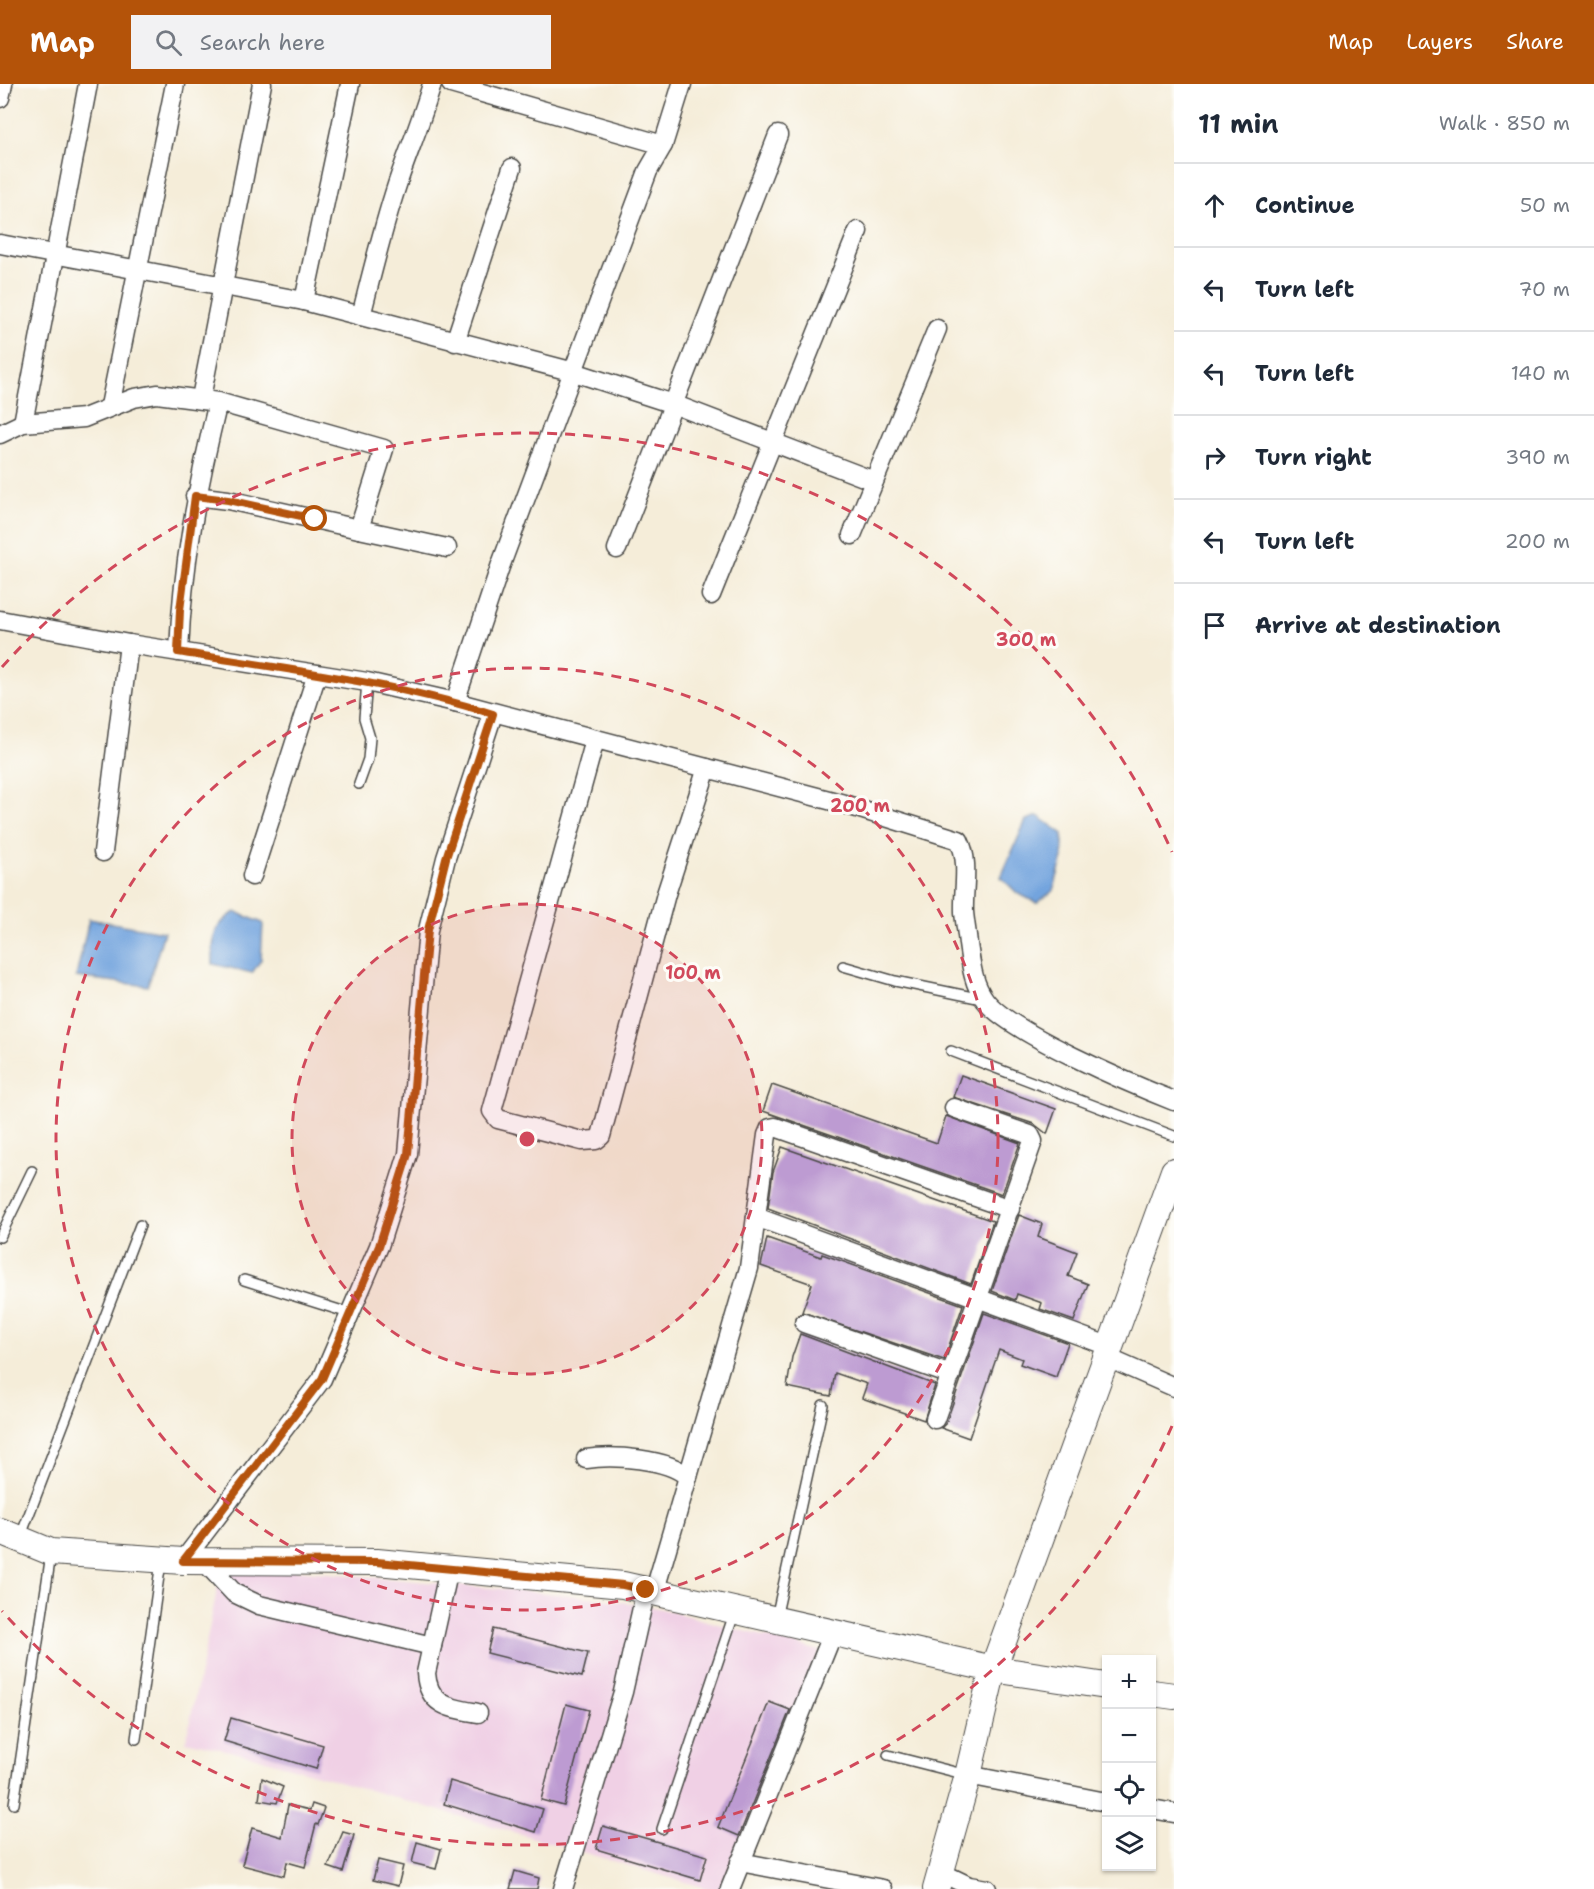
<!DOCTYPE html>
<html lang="en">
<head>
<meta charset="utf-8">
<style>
	:root { --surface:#fff; --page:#f2f2f3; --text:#1f2937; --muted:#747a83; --line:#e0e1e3; --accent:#b45309 }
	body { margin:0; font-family:"Shantell Sans",sans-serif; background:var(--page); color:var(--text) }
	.controls { position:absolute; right:18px; bottom:18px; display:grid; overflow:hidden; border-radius:0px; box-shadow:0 2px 4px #0004 }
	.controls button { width:54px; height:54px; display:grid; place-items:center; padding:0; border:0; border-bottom:2px solid var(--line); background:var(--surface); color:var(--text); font:30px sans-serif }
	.stop { position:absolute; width:18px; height:18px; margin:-14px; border:4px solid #b45309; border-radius:50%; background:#fff }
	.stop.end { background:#b45309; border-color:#fff; box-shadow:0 2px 6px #0008 }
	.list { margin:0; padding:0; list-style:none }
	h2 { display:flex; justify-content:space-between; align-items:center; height:78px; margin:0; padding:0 24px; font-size:26px }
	h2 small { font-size:20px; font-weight:400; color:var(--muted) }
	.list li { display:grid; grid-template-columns:39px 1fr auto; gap:18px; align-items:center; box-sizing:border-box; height:84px; padding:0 24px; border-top:2px solid var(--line) }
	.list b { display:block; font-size:22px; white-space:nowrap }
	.list em { font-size:20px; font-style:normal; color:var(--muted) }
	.icon { flex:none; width:33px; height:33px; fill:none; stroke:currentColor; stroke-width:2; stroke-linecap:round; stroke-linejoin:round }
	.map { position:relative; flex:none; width:1174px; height:1805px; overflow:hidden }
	header { display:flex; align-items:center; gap:36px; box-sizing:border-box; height:84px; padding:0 30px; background:var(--accent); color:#fff }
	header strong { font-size:28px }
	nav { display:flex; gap:33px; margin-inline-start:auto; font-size:21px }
	.search { width:420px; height:54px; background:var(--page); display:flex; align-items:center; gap:15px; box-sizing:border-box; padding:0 21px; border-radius:0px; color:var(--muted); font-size:22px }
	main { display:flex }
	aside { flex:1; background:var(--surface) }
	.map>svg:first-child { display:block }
</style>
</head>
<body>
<header>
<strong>Map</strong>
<div class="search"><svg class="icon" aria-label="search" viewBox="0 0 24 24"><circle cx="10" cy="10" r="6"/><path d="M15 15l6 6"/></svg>Search here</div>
<nav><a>Map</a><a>Layers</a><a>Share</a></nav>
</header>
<main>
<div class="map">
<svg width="1174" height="1805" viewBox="0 0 1174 1805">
	<rect width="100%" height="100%" fill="#fdfcf7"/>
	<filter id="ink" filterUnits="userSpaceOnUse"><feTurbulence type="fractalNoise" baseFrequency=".0167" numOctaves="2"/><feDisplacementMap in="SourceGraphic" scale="12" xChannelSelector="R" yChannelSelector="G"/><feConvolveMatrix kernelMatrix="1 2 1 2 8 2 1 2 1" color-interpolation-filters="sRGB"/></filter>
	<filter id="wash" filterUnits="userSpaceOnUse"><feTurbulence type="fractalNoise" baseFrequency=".008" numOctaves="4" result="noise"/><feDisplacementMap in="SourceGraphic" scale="24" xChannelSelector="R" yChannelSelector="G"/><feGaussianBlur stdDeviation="1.35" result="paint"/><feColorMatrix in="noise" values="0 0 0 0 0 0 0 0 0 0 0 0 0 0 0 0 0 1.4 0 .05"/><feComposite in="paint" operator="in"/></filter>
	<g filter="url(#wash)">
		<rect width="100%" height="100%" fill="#f5edd9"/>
		<path fill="#f0d0e5" d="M272 1484 589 1513 654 1523 820 1567 722 1805H709L256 1673 186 1657 221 1487Z"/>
		<g fill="#73a4de" stroke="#4f6884" stroke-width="1.5">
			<path d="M1038 732 1063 750V774L1053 807 1037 819 1017 809 1001 793 1026 736Z"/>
			<path d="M235 828 263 839 261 876 252 889 213 880C213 854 211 843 235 828Z"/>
			<path d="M89 835 164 848 148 902 76 893Z"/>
		</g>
		<g id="blocks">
			<g fill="#bd9bd2">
				<path d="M961 991 1056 1025 1047 1050 1034 1040 953 1013Z"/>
				<path d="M772 1001 937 1059 946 1032 1020 1059 1002 1110 763 1027Z"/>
				<path d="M782 1063 993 1137 971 1200 768 1124 773 1088Z"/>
				<path d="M1019 1131 1042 1140 1038 1153 1077 1168 1068 1192 1088 1200 1074 1237 1040 1225 1042 1219 1017 1210 1015 1216 992 1207Z"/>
				<path d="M767 1154 821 1173 822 1170 963 1221 944 1276 802 1228 812 1200 761 1182Z"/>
				<path d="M984 1229 1068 1259 1056 1293 1020 1280 1022 1275 999 1266 969 1354 941 1344 946 1339Z"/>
				<path d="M800 1250 935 1301 924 1336 862 1314 867 1300 835 1289 831 1312 787 1303 792 1273Z"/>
				<path d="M493 1545 588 1569 582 1593 487 1569Z"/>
				<path d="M769 1618 790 1626 739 1752 718 1743Z"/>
				<path d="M566 1620 589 1626 564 1722 541 1716Z"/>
				<path d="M231 1634 323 1661 316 1685 224 1657Z"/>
				<path d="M262 1694 283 1703 277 1719 259 1716Z"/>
				<path d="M450 1697 543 1725 536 1748 444 1720Z"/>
				<path d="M312 1720 324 1724 318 1741 316 1740 305 1783 287 1778 284 1792 242 1781 252 1744 282 1753 288 1721 310 1726Z"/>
				<path d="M603 1742 707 1772 700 1796 596 1765Z"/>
				<path d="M343 1748 354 1751 343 1788 328 1783Z"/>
				<path d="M417 1758 441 1765 436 1785 412 1779Z"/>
				<path d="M378 1776 403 1782 398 1802 373 1796Z"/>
				<path d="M515 1787 539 1794 537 1805H510Z"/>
			</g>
		</g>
	</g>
	<g filter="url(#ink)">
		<use href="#blocks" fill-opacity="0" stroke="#494845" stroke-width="1.5"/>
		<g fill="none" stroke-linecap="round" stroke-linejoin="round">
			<g stroke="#494845" stroke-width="12">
				<g id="lane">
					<path d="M359 700 368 675 370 654 364 634 367 598"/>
					<path d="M843 882 895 897 982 915"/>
					<path d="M951 967 1174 1052"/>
					<path d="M0 1153 32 1087"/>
					<path d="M244 1196 352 1230"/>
					<path d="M20 1454 140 1141"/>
					<path d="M776 1534 823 1321"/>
					<path d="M136 1655 161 1478"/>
					<path d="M888 1671 967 1691"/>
					<path d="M14 1720 51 1470"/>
					<path d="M662 1745 735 1527"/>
				</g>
			</g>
			<g stroke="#494845" stroke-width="21">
				<g id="street">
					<path d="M451 0 663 61"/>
					<path d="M0 14 3 0"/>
					<path d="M0 160 304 217 574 288 673 320 874 397"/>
					<path d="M304 217 350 0"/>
					<path d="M361 232C373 185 384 138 400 92 411 61 423 32 432 0"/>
					<path d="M455 258 512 84"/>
					<path d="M201 314 262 0"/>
					<path d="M110 322 175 0"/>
					<path d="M23 339 88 0"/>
					<path d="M0 350 23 339 84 334 134 314 157 310 218 318 384 365 359 445 447 464"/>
					<path d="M195 412 228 416 359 445"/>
					<path d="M852 451 937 245"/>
					<path d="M617 465 778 51"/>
					<path d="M711 511 858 147"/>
					<path d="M0 536 129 560 367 598 455 618 844 720 959 756C970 778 963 804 964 828 965 839 967 849 968 860 971 880 973 900 985 916 1009 948 1133 1001 1174 1017"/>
					<path d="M179 568C182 483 198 400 218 318"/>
					<path d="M455 618 500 483 648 87 663 61 682 0"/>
					<path d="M595 656 492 1027 498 1035 582 1057 596 1056 601 1052 666 810 707 684"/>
					<path d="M103 768 129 560"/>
					<path d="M252 792 317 590"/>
					<path d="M756 1133 1111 1263"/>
					<path d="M804 1239 951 1291"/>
					<path d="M1108 1274 1174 1303"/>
					<path d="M935 1335 1033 1057 1030 1051 954 1024"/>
					<path d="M586 1375C612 1371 668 1374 688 1393"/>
					<path d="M183 1477 322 1295 379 1162 408 1070 428 846 446 774 493 630"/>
					<path d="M204 1477 234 1509 259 1521 432 1562"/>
					<path d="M449 1485 426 1589C428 1622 450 1624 478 1629"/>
					<path d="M654 1509 749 1184 767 1051 770 1044 775 1043 1010 1125"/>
					<path d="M968 1691 1106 1718"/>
					<path d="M1152 1725 1174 1729"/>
					<path d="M740 1778 883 1805"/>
					<path d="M940 1788 969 1802 987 1805"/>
					<path d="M563 1805 623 1608 646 1506"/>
					<path d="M730 1805 833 1549"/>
				</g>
			</g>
			<g stroke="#494845" stroke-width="28">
				<g id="secondary">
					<path d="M0 1447 51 1468 183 1477 377 1478 623 1501 993 1585 1106 1602"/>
					<path d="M1152 1609 1174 1612"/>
					<path d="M936 1805 968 1691 993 1585 1174 1087"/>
				</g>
			</g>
			<use href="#lane" stroke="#fff" stroke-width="9"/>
			<use href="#street" stroke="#fff" stroke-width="18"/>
			<use href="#secondary" stroke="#fff" stroke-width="26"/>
		</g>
	</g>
	<g fill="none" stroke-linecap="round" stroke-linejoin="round" filter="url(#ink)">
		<path stroke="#b45309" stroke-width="8" d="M315 435 228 416 195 412 180 526 178 568C284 585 391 598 493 630L446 774 428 846 408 1070 379 1162 322 1295 183 1477 377 1478 623 1501 646 1506"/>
	</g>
	<circle cx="527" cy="1055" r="235" fill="#d1495b" fill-opacity=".12"/>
	<g fill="none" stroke="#d1495b" stroke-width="3" stroke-dasharray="10 8">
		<circle cx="527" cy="1055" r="235"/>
		<circle cx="527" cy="1055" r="471"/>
		<path d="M1172 1342A706 706 0 0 1 2 1527M2 583A706 706 0 0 1 1172 768"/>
	</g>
	<circle cx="527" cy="1055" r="9" fill="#d1495b" stroke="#fdfcf7" stroke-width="3"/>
	<g font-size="18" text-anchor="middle" font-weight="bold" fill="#d1495b" stroke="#fdfcf7" stroke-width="6" stroke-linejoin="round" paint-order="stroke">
		<text x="1026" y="562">300 m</text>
		<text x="860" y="728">200 m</text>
		<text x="693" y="895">100 m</text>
	</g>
</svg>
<div class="controls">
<button>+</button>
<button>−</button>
<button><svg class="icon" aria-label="locate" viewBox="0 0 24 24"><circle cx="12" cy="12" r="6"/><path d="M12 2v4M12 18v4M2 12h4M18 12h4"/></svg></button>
<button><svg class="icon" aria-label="layers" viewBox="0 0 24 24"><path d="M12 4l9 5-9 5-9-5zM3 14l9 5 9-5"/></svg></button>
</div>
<div class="stop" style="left:315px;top:435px"></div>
<div class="stop end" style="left:646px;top:1506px"></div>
</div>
<aside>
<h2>11 min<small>Walk · 850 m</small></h2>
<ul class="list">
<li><svg class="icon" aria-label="ahead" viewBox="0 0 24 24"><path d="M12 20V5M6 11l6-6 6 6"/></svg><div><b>Continue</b></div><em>50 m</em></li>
<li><svg class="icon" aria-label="left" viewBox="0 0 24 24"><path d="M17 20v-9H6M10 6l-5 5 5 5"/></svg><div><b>Turn left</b></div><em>70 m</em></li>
<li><svg class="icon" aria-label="left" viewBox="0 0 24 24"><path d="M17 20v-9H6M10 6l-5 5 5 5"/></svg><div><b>Turn left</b></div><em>140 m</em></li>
<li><svg class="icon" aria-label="right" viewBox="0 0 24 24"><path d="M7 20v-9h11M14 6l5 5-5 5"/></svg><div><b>Turn right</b></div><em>390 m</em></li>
<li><svg class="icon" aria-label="left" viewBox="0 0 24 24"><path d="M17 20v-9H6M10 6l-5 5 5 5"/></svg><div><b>Turn left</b></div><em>200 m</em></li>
<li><svg class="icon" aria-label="arrive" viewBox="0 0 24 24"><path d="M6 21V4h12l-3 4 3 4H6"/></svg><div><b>Arrive at destination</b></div></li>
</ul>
</aside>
</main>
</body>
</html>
